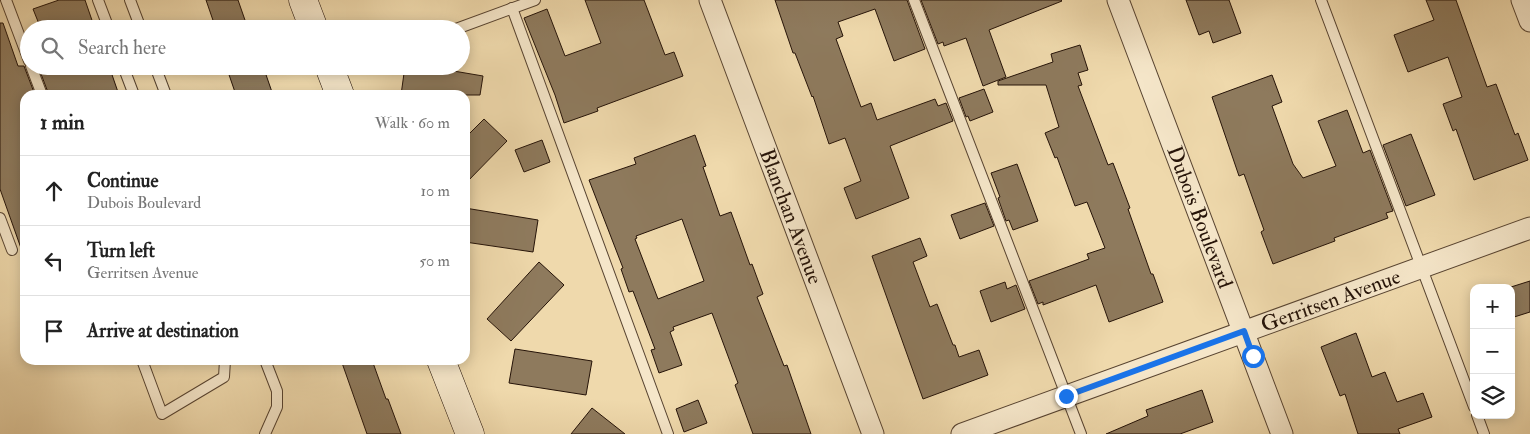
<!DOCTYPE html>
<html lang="en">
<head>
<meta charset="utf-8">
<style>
	:root { --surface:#fff; --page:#f6f6f6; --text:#222; --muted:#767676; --line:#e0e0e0 }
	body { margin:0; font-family:"IM FELL Double Pica",serif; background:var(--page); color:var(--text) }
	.controls { position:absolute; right:15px; bottom:15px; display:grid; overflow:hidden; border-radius:10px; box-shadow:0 2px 12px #0003 }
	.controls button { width:45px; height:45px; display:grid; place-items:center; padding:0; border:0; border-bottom:1px solid var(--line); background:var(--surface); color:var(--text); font:25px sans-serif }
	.stop { position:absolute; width:15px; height:15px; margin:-11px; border:4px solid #1a73e8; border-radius:50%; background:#fff }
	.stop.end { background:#1a73e8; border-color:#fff; box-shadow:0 1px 5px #0008 }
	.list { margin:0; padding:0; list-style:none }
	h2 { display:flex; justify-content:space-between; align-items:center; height:65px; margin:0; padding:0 20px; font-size:21px }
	h2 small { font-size:16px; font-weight:400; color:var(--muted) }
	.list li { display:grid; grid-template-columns:32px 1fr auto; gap:15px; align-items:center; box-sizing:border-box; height:70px; padding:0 20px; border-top:1px solid var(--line) }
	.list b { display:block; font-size:19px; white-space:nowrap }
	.list p { margin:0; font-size:16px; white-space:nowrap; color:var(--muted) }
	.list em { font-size:16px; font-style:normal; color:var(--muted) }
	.icon { flex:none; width:28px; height:28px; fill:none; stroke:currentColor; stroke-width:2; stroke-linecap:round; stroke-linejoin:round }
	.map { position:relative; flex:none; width:1530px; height:434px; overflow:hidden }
	.search { position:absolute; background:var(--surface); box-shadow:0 2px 12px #0003; left:20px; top:20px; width:450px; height:55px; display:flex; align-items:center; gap:12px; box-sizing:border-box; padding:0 18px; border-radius:28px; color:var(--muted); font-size:19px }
	.panel { position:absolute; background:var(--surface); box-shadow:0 2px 12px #0003; left:20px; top:90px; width:450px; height:275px; border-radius:15px }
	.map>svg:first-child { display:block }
</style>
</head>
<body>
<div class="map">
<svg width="1530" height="434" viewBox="0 0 1530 434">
	<rect width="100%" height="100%" fill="#efd9ac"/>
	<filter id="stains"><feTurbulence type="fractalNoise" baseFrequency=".004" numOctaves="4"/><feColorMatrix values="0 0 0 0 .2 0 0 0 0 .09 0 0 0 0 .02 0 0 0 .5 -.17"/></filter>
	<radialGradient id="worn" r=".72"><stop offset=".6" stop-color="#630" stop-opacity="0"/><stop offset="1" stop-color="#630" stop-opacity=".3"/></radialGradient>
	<g fill="#8e7a5d" stroke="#251308" fill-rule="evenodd">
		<path d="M59 0H85L95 29H41L33 9Z"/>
		<path d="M206 0H238L246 23 231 29H216Z"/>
		<path d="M585 0H644L665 55 674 52 683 76 597 108 598 111 564 123 555 95 524 18 547 9 565 56 601 43Z"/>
		<path d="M775 0H907L925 49 894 61 875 9 838 22 843 36 836 39 861 107 871 103 877 120 935 99 938 106 946 103 953 121 890 146 909 198 856 219 844 188 861 181 845 138 829 144 813 96 812 97 795 53H793Z"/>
		<path d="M921 0H1061L1062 1 989 30 1006 77 983 86 966 38 944 46 943 42 938 44Z"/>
		<path d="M1186 0H1229L1241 33 1213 43 1209 31 1199 35Z"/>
		<path d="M1426 0H1456L1487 87 1496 84 1515 135 1518 133 1528 160 1474 180 1456 129 1453 131 1443 104 1462 97 1448 57 1408 72 1394 35 1434 20Z"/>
		<path d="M0 23H3L18 66H24L35 95H25V251H22L0 189Z"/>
		<path d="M1080 45 1088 70 1078 73 1082 85 1078 86 1108 165 1113 163 1130 208 1128 209 1151 274H1153L1163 302 1109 322 1096 285 1043 305V302L1038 304 1029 281 1089 259 1087 254 1105 248 1087 202 1075 206 1057 157 1055 158 1045 133 1059 127 1046 85H998V81L1053 62 1051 54Z"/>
		<path d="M38 66H109L119 95H49Z"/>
		<path d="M226 66H263L273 95H236Z"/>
		<path d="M405 66H424L483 76 480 95H401Z"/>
		<path d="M1272 75 1282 102 1272 106 1293 164 1303 178 1336 166 1318 121 1347 110 1363 153 1370 150 1393 211 1386 213 1388 218 1334 238 1335 241 1273 264 1261 232 1264 230 1244 174 1239 176 1212 97Z"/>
		<path d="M984 89 993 112 970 121 968 116 966 117 959 98Z"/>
		<path d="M484 119 507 141 465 184V138Z"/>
		<path d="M1411 134 1435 195 1406 206 1383 145Z"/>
		<path d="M695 135 706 166 703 167 720 216 731 212 750 265 752 264 763 294 757 297 784 366 787 365 811 434H753L735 385 738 383 712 313 673 327 674 330 670 332 682 365 659 373 651 350 655 349 633 291 629 292 621 269 623 268 589 180 636 164 634 158ZM682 219 704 281 658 299 635 239 637 238 636 236Z"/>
		<path d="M542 140 550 162 524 172 515 150Z"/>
		<path d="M1017 164 1038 221 1013 230 1009 220 1006 221 998 198 1000 197 991 173Z"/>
		<path d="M985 203 994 226 960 239 951 215Z"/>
		<path d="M465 208 538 220 533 252 465 242Z"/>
		<path d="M920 238 927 256 913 262 930 307 937 304 953 345H955L959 357 979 350 988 375 923 399 872 256Z"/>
		<path d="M539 262 564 285 511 341 487 319Z"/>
		<path d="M1530 281V312L1511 318V287Z"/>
		<path d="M1005 282 1007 289 1016 285 1025 309 991 322 980 291Z"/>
		<path d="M1356 333 1372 377 1385 372 1397 402 1423 393 1432 417 1398 429 1400 434H1358L1345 394 1340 396 1321 347Z"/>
		<path d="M515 349 592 361 586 395 509 383Z"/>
		<path d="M341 360H372L386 399H388L401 434H367Z"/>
		<path d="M1202 390 1213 422 1180 434H1106L1148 416 1146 410Z"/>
		<path d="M698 400 707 423 684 432 676 409Z"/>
		<path d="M592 408 625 434H571Z"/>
	</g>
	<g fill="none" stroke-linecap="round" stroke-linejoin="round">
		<g stroke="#584431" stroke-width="12">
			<g id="service">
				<path d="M6 0 29 61"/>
				<path d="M98 0 109 29"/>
				<path d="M130 0 141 29"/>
				<path d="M914 0 1081 434"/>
				<path d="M1321 0 1474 407"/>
				<path d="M512 8 668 434"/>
				<path d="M456 29 535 0"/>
				<path d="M31 66 42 95"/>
				<path d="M123 66 134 95"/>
				<path d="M155 66 166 95"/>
				<path d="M333 74 354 66"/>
				<path d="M0 218 12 250"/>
				<path d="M142 360 162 414 224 377 225 360"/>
				<path d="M1477 415 1484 434"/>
				<path d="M265 434 277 407V391L265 360"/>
			</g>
		</g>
		<g stroke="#584431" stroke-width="23">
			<g id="minor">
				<path id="s1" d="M710 0 873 434"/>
				<path id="s2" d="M1118 0 1282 434"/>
				<path d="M1522 0 1530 21"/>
				<path id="s3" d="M962 434 1530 228"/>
			</g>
		</g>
		<g stroke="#251308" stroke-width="29">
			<g id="secondary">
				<path d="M303 0 314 29"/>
				<path d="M329 66 340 95"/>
				<path d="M441 360 470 434"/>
			</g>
		</g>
		<use href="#service" stroke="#f5e6c9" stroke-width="10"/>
		<use href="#minor" stroke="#f5e6c9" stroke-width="21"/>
		<use href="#secondary" stroke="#f5e6c9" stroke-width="28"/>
	</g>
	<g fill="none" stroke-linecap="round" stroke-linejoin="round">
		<path stroke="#1a73e8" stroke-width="6" d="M1066 396 1244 331 1253 356"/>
	</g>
	<g text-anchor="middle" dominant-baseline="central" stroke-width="4" stroke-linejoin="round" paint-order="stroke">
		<g font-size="21" fill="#251308" stroke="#f5e6c9">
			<text stroke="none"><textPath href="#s1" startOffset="231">Blanchan Avenue</textPath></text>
			<text stroke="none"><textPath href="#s2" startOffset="232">Dubois Boulevard</textPath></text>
			<text stroke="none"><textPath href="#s3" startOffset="392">Gerritsen Avenue</textPath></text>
		</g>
	</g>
	<rect width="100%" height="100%" filter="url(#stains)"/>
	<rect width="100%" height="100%" fill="url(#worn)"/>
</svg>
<div class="controls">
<button>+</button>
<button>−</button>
<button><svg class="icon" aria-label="layers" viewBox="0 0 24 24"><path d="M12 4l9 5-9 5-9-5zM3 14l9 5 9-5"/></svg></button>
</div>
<div class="stop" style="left:1253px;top:356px"></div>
<div class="stop end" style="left:1066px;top:396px"></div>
<div class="search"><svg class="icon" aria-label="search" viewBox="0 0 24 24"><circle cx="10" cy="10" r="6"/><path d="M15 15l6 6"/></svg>Search here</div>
<section class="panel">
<h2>1 min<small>Walk · 60 m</small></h2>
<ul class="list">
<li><svg class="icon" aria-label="ahead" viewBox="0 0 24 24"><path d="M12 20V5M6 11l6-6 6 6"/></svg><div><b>Continue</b><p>Dubois Boulevard</p></div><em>10 m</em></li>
<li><svg class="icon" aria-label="left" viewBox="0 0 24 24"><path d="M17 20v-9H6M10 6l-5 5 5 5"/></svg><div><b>Turn left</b><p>Gerritsen Avenue</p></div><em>50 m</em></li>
<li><svg class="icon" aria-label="arrive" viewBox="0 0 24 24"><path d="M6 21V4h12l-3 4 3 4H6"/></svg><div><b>Arrive at destination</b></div></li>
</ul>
</section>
</div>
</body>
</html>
